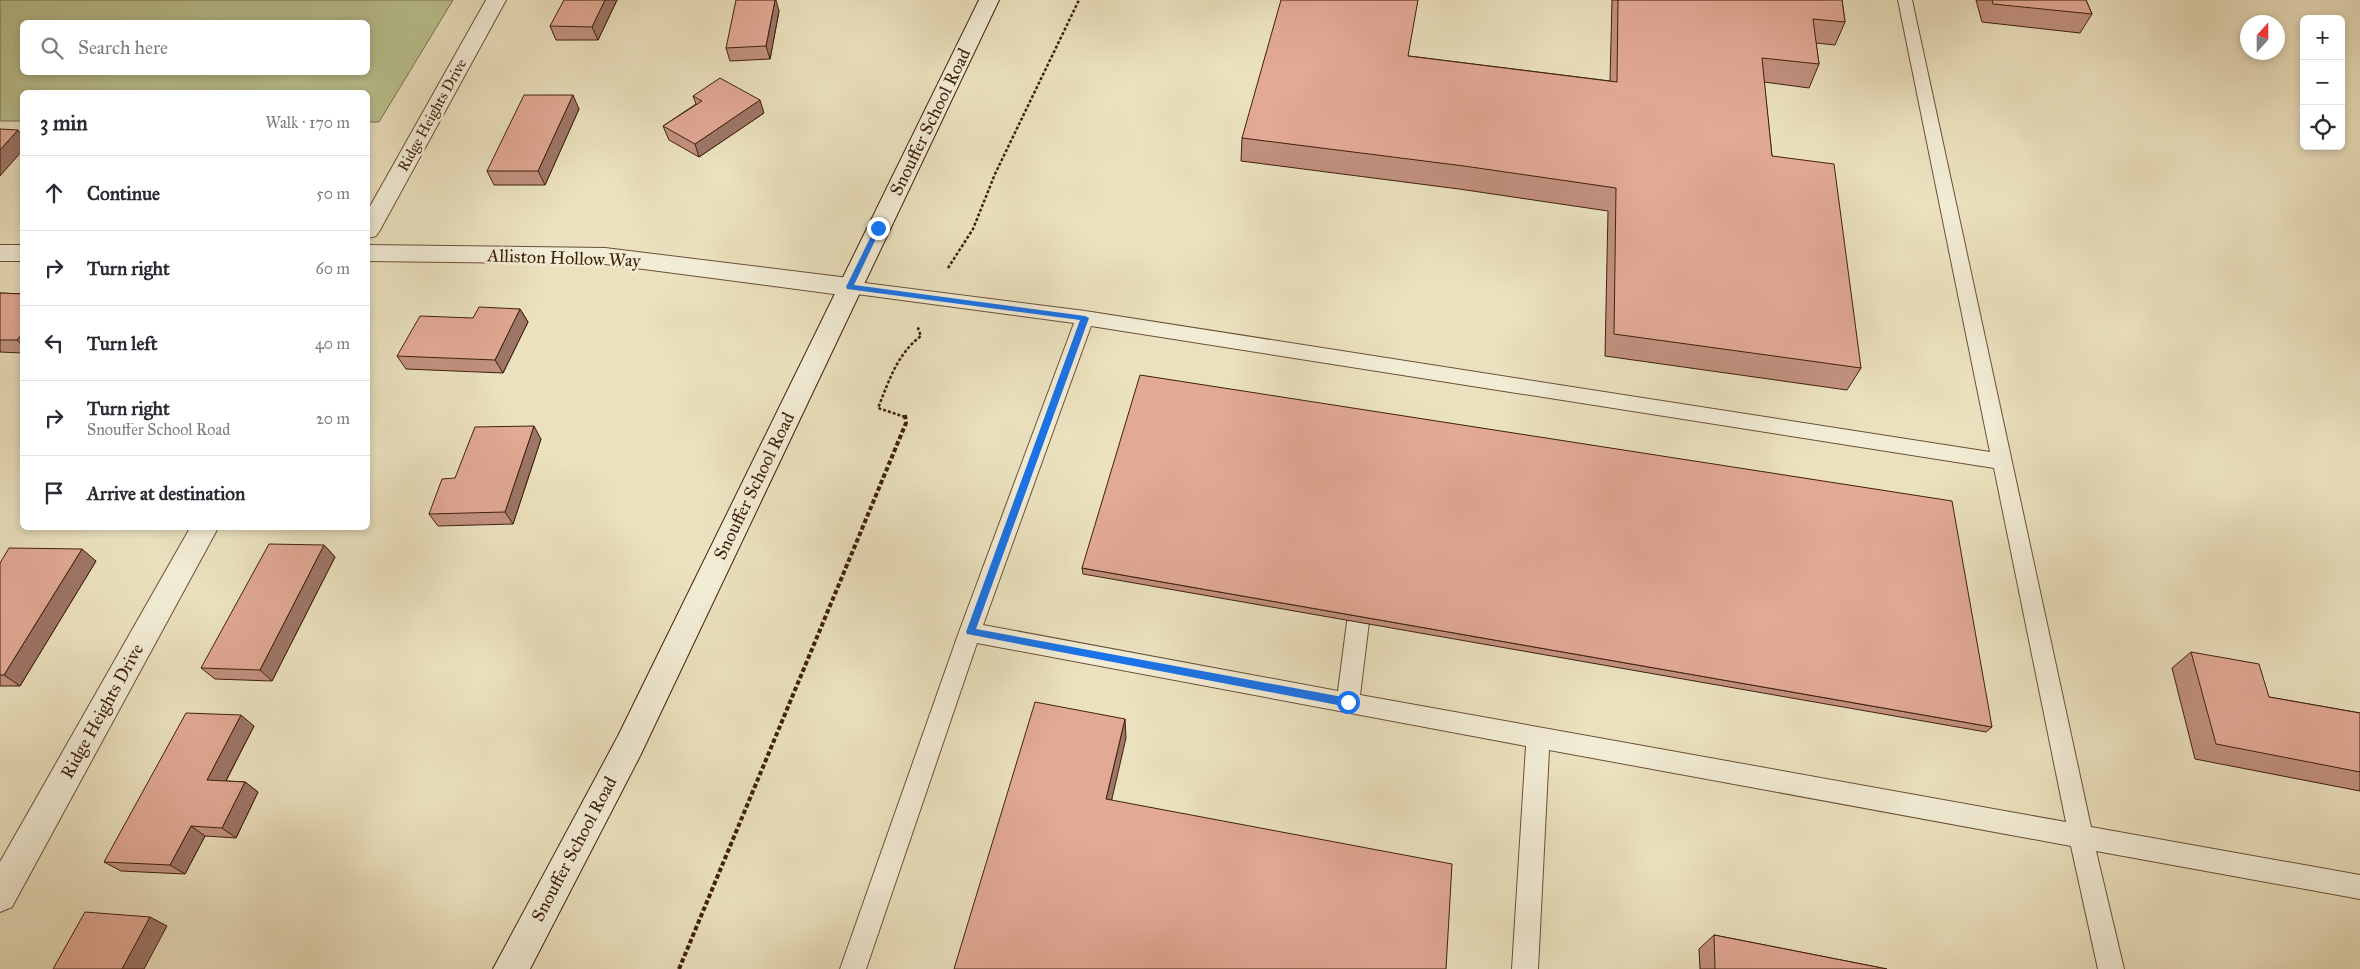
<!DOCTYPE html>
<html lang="en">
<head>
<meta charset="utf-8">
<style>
	:root { --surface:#fff; --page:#f7f7f7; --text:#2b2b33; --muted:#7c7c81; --line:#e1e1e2 }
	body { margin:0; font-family:"IM FELL Great Primer",serif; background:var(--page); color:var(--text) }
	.controls { position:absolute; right:15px; top:15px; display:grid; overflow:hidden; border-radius:8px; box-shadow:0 2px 8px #0003 }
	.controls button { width:45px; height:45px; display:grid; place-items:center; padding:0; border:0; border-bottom:1px solid var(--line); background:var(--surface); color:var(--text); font:25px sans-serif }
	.compass { position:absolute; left:2240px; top:15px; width:45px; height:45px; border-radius:50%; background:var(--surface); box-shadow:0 2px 8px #0003; rotate:21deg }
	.stop { position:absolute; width:15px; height:15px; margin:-11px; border:4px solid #1a73e8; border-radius:50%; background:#fff }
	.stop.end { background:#1a73e8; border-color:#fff; box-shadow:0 1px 5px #0008 }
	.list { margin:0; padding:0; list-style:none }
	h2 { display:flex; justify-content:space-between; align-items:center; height:65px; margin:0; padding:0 20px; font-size:21px }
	h2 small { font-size:16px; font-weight:400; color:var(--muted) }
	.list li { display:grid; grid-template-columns:32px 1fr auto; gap:15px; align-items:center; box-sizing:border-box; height:75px; padding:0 20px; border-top:1px solid var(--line) }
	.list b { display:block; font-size:19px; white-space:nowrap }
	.list p { margin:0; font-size:16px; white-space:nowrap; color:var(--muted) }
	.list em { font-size:16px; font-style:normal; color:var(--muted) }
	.icon { flex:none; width:28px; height:28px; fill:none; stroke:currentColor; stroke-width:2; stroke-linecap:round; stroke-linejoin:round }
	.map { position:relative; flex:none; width:2360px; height:969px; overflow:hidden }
	.search { position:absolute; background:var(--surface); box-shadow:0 2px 8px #0003; left:20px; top:20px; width:350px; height:55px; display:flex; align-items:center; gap:12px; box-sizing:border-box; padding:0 18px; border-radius:8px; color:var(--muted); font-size:19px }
	.panel { position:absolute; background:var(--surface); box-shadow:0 2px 8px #0003; left:20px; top:90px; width:350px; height:440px; border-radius:8px }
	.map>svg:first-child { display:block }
</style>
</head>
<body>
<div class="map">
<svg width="2360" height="969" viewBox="0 0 2360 969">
	<rect width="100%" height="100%" fill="#ebe1be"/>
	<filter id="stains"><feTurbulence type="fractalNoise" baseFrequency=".004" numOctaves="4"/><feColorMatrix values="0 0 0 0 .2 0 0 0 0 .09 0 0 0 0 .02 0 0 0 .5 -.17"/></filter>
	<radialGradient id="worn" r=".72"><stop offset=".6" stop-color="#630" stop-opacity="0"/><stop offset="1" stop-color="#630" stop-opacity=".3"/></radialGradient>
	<path fill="#bac290" stroke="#7c714d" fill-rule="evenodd" d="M0 0H453L379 122H368V92H22V121H0ZM22 22H368V72H22Z"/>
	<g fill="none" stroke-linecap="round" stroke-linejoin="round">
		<g stroke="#6a5037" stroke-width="2">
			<path id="service" d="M1898 0H1912L2091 827 2360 875V899L2096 851 2124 969H2098L2071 846 1549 750 1538 969H1512L1526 746 977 643 866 969H840L959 632 1074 323 849 293 843 291 840 287 843 283 849 281 1085 311 1990 452ZM1091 326 1994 468 2066 822 1360 695 1369 622 1366 615 1358 613 1350 615 1347 622 1338 691 983 625Z"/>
		</g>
		<g stroke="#6a5037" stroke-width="2">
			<g id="minor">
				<path d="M486 0H506L380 230 376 236 368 238V210Z"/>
				<rect x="0" y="245" width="22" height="16"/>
				<path d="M368 245 605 248 849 278 858 281 861 287 858 293 849 296 605 264 368 261Z"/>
				<path d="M190 528H218L12 907 0 912V862Z"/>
			</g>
		</g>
		<g stroke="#3f200a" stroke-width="2">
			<path id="secondary" d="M979 0H999L640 756 530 969H493L618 736Z"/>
		</g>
		<g stroke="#3f200a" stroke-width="2.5" stroke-dasharray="3 2" stroke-linecap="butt">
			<path d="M948 268 973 229 995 174 1079 0"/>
			<path d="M905 417 878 408C889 381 897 354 921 336L918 329 920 326"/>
		</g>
		<path stroke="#3f200a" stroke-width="4" stroke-dasharray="4.5 2.5" stroke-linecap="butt" d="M679 969 906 423 905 415"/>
		<use href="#service" fill="#f2ecd5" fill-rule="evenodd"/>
		<use href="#minor" fill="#f2ecd5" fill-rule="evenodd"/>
		<use href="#secondary" fill="#f2ecd5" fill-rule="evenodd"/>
	</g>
	<g fill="#c29180" stroke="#3f200a">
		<path d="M617 0 598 40H556L550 26Z"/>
		<path d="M1612 0H1842L1845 22 1835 45 1816 43 1819 64 1809 88 1764 82 1772 156 1861 368 1847 390 1605 356 1608 211 1459 189 1241 161 1242 138 1409 56 1610 81Z"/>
		<path d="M1976 0H2086L2092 14 2080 33 1982 22Z"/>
		<path d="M779 11 770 59 730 61 726 48Z"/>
		<path d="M693 96 764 113 699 157 669 140 663 126 696 104Z"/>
		<path d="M579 109 545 185H494L487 171Z"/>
		<path d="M0 293 22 294V353L0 352Z"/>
		<path d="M520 309 528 322 503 373 406 369 397 356 473 318Z"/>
		<path d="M541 439 513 524 438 526 429 514 455 478Z"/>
		<path d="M324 545 335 557 272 681 215 679 201 668Z"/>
		<path d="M96 561 20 686H0V563Z"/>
		<path d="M1082 568 1992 727 1986 732 1083 574Z"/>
		<path d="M2191 652 2269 697 2360 713V791L2195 759 2172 668Z"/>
		<path d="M254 726 226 781 245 782 258 792 236 838 205 836 185 874 121 871 104 862Z"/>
		<path d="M1714 935 1887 969H1700L1699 949Z"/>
	</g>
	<g fill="#9e7668" stroke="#3f200a">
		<path d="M605 0H617L598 40 592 27Z"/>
		<path d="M775 0H776L779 11 770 59 766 46Z"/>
		<path d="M573 95 579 109 545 185 538 171Z"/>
		<path d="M760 100 764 113 699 157 695 144Z"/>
		<path d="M18 130 22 135V151L0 176V150Z"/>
		<path d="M520 309 528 322 503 373 495 360Z"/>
		<path d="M22 334V345L17 340Z"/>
		<path d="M534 426 541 439 513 524 505 512Z"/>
		<path d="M324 545 335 557 272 681 260 670Z"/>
		<path d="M82 549 96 561 20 686 4 675Z"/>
		<path d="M241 715 254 726 221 790 207 780Z"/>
		<path d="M1125 719 1126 738 1108 816 1106 799Z"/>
		<path d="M245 782 258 792 236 838 222 828Z"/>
		<path d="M191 826 205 836 185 874 170 865Z"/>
		<path d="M150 917 167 926 144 969H122Z"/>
	</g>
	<g fill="#e2a995" stroke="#3f200a">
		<path d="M564 0H605L592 27 550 26Z"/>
		<path d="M736 0H775L766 46 726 48Z"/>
		<path d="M1281 0H1418L1408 56 1617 82 1618 0H1842L1845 22 1813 19 1819 64 1762 58 1772 156 1834 164 1861 368 1614 334 1616 188 1464 166 1242 138Z"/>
		<path d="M1992 0H2086L2092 14 1993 4Z"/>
		<path d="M720 78 760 100 695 144 663 126 702 101 693 96Z"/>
		<path d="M524 95H573L538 171H487Z"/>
		<path d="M0 129 18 130 0 150Z"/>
		<path d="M0 293 22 294V334L17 340H0Z"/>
		<path d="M479 307 520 309 495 360 397 356 420 316 473 318Z"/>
		<path d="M1140 375 1952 501 1992 727 1082 568Z"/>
		<path d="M534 426 505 512 429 514 442 479 455 478 475 427Z"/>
		<path d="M269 544 324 545 260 670 201 668Z"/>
		<path d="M9 548 82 549 4 675H0V563Z"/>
		<path d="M2191 652 2259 664 2269 697 2360 713V772L2216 744Z"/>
		<path d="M1035 702 1125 719 1106 799 1452 864 1446 969H954Z"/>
		<path d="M186 713 241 715 207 780 245 782 222 828 191 826 170 865 104 862Z"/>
		<path d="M85 912 150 917 122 969H53Z"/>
		<path d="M1714 935 1887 969H1715Z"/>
	</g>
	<path fill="#1a73e8" d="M878 225 881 228 854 285 1085 316 1089 318 976 629 1348 698 1351 700V705L1348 707 967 634 966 632 1080 320 847 289 846 287 875 228Z"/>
	<g text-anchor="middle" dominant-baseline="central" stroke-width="5" stroke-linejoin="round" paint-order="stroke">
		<g font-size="15" fill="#3f200a" stroke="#f2ecd5">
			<text transform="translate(432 115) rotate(-61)">Ridge Heights Drive</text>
		</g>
		<g font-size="18" fill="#3f200a" stroke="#f2ecd5">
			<text transform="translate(930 122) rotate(-64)">Snouffer School Road</text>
			<text transform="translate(564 258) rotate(2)">Alliston Hollow Way</text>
			<text transform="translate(754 486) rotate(-64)">Snouffer School Road</text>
			<text transform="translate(102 711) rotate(-61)">Ridge Heights Drive</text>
			<text transform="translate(574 849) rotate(-62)">Snouffer School Road</text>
		</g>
	</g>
	<rect width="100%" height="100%" filter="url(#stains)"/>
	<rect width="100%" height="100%" fill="url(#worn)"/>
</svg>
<div class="controls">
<button>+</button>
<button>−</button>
<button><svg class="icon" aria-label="locate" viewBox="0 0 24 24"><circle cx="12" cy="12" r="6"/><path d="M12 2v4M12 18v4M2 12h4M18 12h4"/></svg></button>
</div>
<svg class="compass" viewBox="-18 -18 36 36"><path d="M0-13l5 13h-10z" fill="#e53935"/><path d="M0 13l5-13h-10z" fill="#7c7c81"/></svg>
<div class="stop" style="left:1348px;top:702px"></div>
<div class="stop end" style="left:878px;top:228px"></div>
<div class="search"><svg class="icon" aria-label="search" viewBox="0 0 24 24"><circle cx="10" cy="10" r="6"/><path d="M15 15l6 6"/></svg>Search here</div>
<section class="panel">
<h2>3 min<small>Walk · 170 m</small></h2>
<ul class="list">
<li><svg class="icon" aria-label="ahead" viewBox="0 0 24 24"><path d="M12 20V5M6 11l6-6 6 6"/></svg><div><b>Continue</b></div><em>50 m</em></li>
<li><svg class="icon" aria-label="right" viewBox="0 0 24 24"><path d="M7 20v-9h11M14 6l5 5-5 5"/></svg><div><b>Turn right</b></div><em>60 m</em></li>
<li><svg class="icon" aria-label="left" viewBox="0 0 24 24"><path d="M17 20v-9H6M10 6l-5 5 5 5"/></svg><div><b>Turn left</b></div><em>40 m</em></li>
<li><svg class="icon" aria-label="right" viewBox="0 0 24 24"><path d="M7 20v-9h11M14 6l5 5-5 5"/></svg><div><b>Turn right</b><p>Snouffer School Road</p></div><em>20 m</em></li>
<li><svg class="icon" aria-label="arrive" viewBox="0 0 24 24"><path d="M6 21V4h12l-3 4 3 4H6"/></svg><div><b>Arrive at destination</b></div></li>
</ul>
</section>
</div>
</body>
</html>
